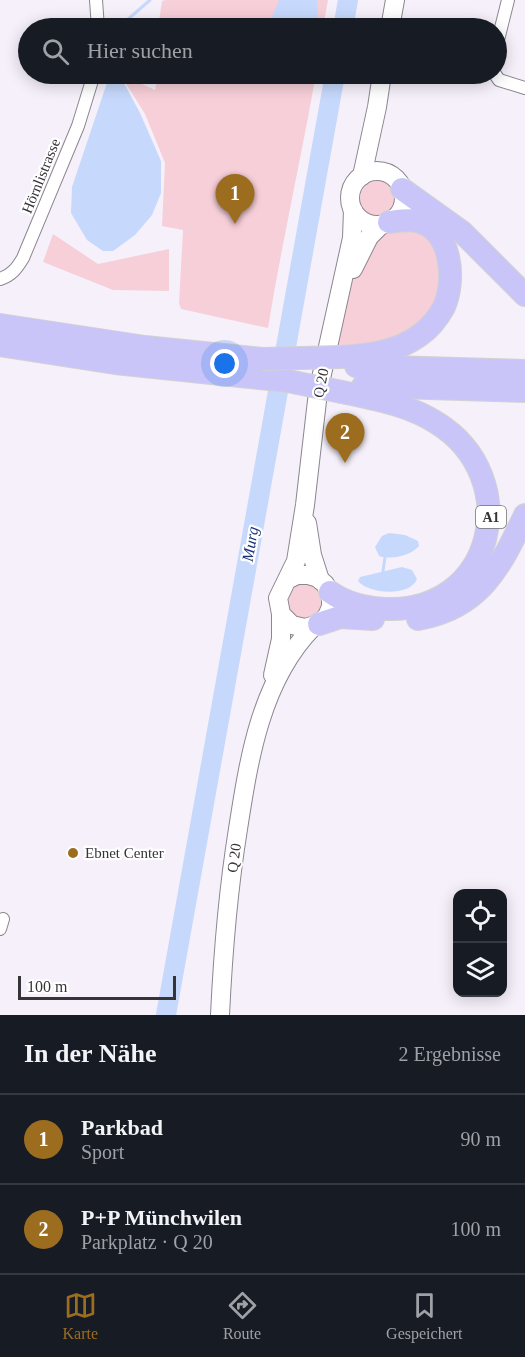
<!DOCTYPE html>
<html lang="de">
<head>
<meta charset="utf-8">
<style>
	:root { --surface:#171b24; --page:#242831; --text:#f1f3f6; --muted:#9ea1a6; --line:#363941; --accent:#9c6c1f }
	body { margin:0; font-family:Georgia,serif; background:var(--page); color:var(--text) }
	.controls { position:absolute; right:18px; bottom:18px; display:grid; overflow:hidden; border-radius:12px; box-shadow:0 3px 15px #0003 }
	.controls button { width:54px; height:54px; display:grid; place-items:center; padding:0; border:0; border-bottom:2px solid var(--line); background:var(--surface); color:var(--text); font:30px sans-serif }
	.scale { position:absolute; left:18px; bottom:15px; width:158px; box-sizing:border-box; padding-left:6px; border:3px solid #363437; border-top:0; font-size:16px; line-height:21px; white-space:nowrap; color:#363437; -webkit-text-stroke:4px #fff; paint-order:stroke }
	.you { position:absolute; left:225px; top:364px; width:21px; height:21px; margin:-15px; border:4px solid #fff; border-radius:50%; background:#1a73e8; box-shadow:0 0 0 9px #1a73e833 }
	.badge { display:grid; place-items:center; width:39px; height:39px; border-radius:50%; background:var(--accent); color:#fff; font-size:20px; font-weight:700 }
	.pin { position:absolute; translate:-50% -50px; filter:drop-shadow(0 2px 3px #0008) }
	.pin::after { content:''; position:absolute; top:32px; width:21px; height:18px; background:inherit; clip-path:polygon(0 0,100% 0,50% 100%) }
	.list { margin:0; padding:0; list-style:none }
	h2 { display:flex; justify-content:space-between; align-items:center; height:78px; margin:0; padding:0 24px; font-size:26px }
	h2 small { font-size:20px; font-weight:400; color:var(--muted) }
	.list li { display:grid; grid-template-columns:39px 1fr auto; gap:18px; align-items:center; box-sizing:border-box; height:90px; padding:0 24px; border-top:2px solid var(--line) }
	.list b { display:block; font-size:22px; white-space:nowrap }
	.list p { margin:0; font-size:20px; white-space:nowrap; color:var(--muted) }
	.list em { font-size:20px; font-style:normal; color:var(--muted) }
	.icon { flex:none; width:33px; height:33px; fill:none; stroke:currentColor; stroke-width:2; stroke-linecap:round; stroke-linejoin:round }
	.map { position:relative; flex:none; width:525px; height:1015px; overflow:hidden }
	.search { position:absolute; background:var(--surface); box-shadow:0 3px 15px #0003; left:18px; right:18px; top:18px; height:66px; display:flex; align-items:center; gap:15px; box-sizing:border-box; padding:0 21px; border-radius:33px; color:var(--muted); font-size:22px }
	.sheet { height:258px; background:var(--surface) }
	nav { display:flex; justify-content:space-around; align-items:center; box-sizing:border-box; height:84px; border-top:2px solid var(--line); background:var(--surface); font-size:16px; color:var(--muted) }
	nav a { display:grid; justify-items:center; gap:3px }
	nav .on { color:var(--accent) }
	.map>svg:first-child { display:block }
</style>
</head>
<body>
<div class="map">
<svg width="525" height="1015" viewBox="0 0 525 1015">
	<rect width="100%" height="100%" fill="#f6f0fa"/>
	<g fill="#f7cfd9">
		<path d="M166 0H328L323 28H158L162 1Z"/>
		<path d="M120 74 155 90 158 74H316C301 159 282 242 268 328L181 309 179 303 183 230 162 226 165 163 145 114Z"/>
		<circle cx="378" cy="199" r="18"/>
		<path d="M391 229H418L440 250 444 288 426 322 392 343 334 349C341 322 354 262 371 243 376 237 385 233 391 229Z"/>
		<path d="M53 234 98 264 169 249V291L113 290 43 262Z"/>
		<path d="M300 580 320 587 324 611 305 623 284 610 289 586Z"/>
	</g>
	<g fill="#c6d8fc">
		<path d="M279 0H317L318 20 302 21 299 28H267Z"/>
		<path d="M110 74H113L125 85 140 113 161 161V193L152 215 135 235 113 251H103L87 240 71 213 72 187Z"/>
		<path d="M389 533 405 535 418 541 419 546C410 556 392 560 379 556L375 547 382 536Z"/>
		<path d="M402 567 412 570 417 579C410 597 368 594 358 581L360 577Z"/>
	</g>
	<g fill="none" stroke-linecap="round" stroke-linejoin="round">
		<g stroke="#c6d8fc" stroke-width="3">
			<path d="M126 21 150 0"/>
			<path d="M383 571 385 557"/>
		</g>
		<g stroke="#c6d8fc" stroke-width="20">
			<path d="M343 28 348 0"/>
			<path d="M166 1015 335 74"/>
		</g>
		<g stroke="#8c868f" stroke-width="14">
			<g id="minor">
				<path d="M96 0 98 28"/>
				<path d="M496 48 508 0"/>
				<path d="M495 74 499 80 525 88"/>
				<path d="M0 279C12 275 17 268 23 258L78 126 94 74"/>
				<path d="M0 929 3 919"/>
			</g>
		</g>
		<g stroke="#8c868f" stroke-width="20">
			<g id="secondary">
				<path d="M390 28 395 0"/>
				<circle cx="377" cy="198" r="27"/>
				<path d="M362 176 377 107 382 74"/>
				<path d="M353 269 369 237 381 225"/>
				<path d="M307 523 312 555 320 580"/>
				<path d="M287 580 297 575H308L318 578 325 584 331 595V607L327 616 319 624 305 628 292 625 281 614 278 598 296 561 305 505 318 392 352 238 353 210"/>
				<path d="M273 675 281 639V614"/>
				<path d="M220 1015C223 952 228 891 238 829 249 758 261 680 313 627"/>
			</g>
		</g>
		<g stroke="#d3d2d3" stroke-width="24">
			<g id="motorway">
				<path d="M402 189 462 232 525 295"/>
				<path d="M0 325 145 347 262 359"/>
				<path d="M0 345 115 363 288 381"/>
				<path d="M341 357C369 355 397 352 420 335 430 328 438 318 444 307 456 280 452 229 417 221 407 219 398 221 389 222"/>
				<path d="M356 366 525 371"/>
				<path d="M363 386 525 391"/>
				<path d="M330 592C347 604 365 608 386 609 495 613 525 478 437 423 409 405 375 399 342 392"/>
				<path d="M418 619C480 608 500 568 525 515"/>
				<path d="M319 624 340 617 373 619"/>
			</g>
		</g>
		<use href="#minor" stroke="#fff" stroke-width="12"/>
		<use href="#secondary" stroke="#fff" stroke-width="18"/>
		<use href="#motorway" stroke="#c9c5f8" stroke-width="22"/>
		<g stroke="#d3d2d3" stroke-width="24" stroke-linecap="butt">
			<g id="motorway-bridge">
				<path d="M262 359 341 357"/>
				<path d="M288 381 342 392"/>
			</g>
		</g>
		<use href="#motorway-bridge" stroke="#c9c5f8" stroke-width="22"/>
	</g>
	<circle fill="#9c6c1f" stroke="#fff" stroke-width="2" cx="73" cy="853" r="6"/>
	<g text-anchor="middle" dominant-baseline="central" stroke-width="4.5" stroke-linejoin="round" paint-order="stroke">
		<rect fill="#fff" stroke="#727173" stroke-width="1.5" x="476" y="506" width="30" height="22" rx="4.5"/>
		<g font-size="14" font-weight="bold" fill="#363437">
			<text x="491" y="517">A1</text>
		</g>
		<g font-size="15" fill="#363437" stroke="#fff">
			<text transform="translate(41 176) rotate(-68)">Hörnlistrasse</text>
			<text transform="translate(321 383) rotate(-79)">Q 20</text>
			<text transform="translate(234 858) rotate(-82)">Q 20</text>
		</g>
		<g font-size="15" fill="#363437" stroke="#fff" text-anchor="start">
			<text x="85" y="853">Ebnet Center</text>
		</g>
		<g font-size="16" font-style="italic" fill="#193376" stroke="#fff">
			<text transform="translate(250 544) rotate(-80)">Murg</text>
		</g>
	</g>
</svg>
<div class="controls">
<button><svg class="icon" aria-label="locate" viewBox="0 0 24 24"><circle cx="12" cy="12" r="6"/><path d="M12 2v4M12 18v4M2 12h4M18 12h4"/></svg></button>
<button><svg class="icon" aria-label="layers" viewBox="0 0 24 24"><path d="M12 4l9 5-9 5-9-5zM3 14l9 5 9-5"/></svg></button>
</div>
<div class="scale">100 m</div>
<div class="you"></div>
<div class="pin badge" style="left:235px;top:224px">1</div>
<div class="pin badge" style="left:345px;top:463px">2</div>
<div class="search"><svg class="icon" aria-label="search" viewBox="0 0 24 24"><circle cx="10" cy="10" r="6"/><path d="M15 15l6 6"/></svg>Hier suchen</div>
</div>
<section class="sheet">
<h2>In der Nähe<small>2 Ergebnisse</small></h2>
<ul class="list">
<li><span class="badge">1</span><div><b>Parkbad</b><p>Sport</p></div><em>90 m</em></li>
<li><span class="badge">2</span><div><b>P+P Münchwilen</b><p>Parkplatz · Q 20</p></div><em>100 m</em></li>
</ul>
</section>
<nav>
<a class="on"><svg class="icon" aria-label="map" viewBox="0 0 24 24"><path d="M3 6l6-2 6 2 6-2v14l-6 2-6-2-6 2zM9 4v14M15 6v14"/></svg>Karte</a>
<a><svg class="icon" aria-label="directions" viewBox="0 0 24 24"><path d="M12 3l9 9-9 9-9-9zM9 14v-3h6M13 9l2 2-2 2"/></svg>Route</a>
<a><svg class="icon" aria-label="saved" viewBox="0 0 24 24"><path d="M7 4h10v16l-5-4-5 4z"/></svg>Gespeichert</a>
</nav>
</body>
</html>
